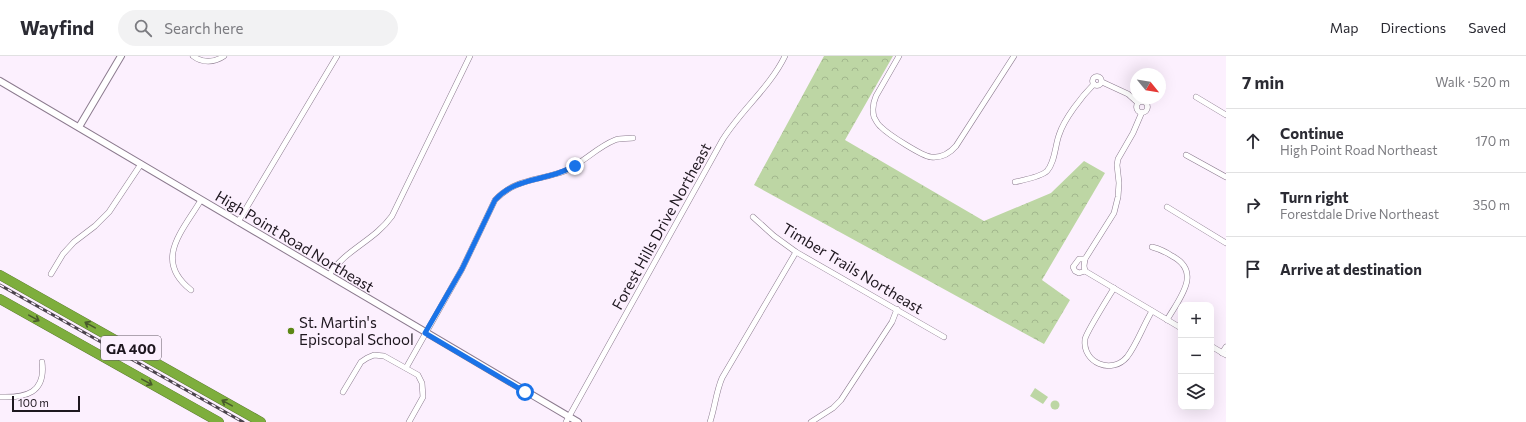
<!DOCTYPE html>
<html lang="en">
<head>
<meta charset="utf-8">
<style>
	:root { --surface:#fff; --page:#f2f2f3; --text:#2b2b33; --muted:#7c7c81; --line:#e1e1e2 }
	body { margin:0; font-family:Commissioner,sans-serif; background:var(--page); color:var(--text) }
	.controls { position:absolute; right:12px; bottom:12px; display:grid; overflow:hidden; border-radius:8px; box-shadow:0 4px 16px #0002 }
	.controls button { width:36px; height:36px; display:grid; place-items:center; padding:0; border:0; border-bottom:1px solid var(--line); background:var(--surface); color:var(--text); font:20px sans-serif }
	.compass { position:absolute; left:1130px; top:12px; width:36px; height:36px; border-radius:50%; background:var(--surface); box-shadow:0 4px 16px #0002; rotate:120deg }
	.scale { position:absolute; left:12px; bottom:10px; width:68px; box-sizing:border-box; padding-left:4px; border:2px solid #1e171f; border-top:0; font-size:11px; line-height:14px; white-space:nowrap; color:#1e171f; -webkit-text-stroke:3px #fcf0fe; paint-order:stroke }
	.stop { position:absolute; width:12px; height:12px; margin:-9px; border:3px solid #1a73e8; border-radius:50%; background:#fff }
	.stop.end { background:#1a73e8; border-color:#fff; box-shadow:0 1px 4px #0008 }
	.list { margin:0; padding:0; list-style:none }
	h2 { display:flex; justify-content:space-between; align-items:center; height:52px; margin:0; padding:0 16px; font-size:17px }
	h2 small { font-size:13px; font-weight:400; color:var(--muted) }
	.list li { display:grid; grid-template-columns:26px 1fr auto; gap:12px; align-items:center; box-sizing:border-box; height:64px; padding:0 16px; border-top:1px solid var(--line) }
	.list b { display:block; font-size:15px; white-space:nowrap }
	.list p { margin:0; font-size:13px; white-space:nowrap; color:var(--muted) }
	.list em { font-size:13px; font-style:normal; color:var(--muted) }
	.icon { flex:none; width:22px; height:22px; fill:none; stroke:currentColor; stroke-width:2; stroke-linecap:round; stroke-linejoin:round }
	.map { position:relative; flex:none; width:1226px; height:366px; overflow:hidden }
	header { display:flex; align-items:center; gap:24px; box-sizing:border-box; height:56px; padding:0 20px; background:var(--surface); border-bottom:1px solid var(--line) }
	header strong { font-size:19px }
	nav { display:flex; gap:22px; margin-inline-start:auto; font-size:14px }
	.search { width:280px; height:36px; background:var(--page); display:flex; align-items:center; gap:10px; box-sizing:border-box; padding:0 14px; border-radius:22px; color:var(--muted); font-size:15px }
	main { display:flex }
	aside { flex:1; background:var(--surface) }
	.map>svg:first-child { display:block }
</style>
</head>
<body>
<header>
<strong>Wayfind</strong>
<div class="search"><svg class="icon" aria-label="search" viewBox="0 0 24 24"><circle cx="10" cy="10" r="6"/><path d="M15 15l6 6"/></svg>Search here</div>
<nav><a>Map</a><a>Directions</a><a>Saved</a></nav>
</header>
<main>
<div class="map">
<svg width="1226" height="366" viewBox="0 0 1226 366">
	<defs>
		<pattern id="forest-crowns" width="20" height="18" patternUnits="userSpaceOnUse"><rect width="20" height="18" fill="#bdd6a4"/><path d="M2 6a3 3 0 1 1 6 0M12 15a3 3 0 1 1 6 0" fill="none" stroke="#a2b78d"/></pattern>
	</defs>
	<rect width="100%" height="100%" fill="#fcf0fe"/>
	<g fill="url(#forest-crowns)">
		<path d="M824 0H893L845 84 984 165 1051 137 1084 105 1105 117 1042 224 1070 244 1044 288 754 129Z"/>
		<circle cx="1055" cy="349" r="4.5"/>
	</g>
	<path fill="#bdd6a4" d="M1035 332 1048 341 1043 348 1030 340Z"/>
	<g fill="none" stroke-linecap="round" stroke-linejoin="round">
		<g stroke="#8c7b8f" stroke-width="6">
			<g id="minor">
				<path d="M193 0C202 7 214 7 224 0"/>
				<path d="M899 0 876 40C873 47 872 54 874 61 876 65 878 69 881 71 889 79 922 100 931 101 941 102 950 97 956 90L1014 0"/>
				<circle cx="1097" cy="25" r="4.5"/>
				<path d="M1102 26 1128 38 1138 47"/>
				<path d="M1196 41 1226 59"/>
				<circle cx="1142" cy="51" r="5.5"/>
				<path d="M1186 99 1226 121"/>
				<path d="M1015 126C1023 124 1041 121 1047 115 1055 106 1055 90 1059 79 1064 63 1082 40 1094 28"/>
				<path d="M1167 151 1226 187"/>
				<path d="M753 161 774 180 796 196 944 281"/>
				<path d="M238 166 337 0"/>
				<path d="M1152 191C1160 193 1166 196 1172 200 1203 216 1179 243 1167 264"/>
				<path d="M1085 215 1084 210 1085 203 1114 157 1118 141 1119 127 1117 109 1118 103 1133 77 1142 56"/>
				<path d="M1085 215 1181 272"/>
				<path d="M1085 215 1079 217 1075 215 1073 211 1079 203H1085"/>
				<path d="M51 218 63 198 74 186 95 170 109 156 141 108"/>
				<path d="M329 219C346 193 374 185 392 160L470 0"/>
				<path d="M1114 232C1108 242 1087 275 1085 283 1082 307 1112 319 1127 301 1137 288 1143 270 1152 255"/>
				<path d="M191 234C153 204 182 176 201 144"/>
				<path d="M1211 290 1226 299"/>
				<path d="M1222 297 1226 291"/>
				<path d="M406 312 462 213 495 144C516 122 538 125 565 115 583 107 597 91 615 84 620 82 627 83 633 82"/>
				<path d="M343 336 361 306 367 302 374 299 384 300 418 319 422 327 423 341 409 366"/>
				<path d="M0 341C26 342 46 337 42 306"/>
				<path d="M566 366 723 83C742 53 770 31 785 0"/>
				<path d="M710 366C715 351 716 336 722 322L796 196"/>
				<path d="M811 366 833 352 841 344 892 266 897 253"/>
			</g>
		</g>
		<g stroke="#8c7b8f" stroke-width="8">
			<g id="tertiary">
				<path d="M0 25 578 366"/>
				<path d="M79 71 121 0"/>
			</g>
		</g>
		<g stroke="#5c7932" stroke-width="10">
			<g id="motorway">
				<path d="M0 219 261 366"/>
				<path d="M0 243 219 366"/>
			</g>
		</g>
		<use href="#minor" stroke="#fff" stroke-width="5"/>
		<use href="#tertiary" stroke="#fff" stroke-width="6"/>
		<use href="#motorway" stroke="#7eae3d" stroke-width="9"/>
		<g stroke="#4b434d" stroke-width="3">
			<path id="rail" d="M0 229 243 366"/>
		</g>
		<use href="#rail" stroke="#fcf0fe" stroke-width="1.5" stroke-dasharray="4.5" stroke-linecap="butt"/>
	</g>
	<defs><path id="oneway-shaft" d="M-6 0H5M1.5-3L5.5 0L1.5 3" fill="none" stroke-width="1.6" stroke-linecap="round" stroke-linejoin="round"/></defs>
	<g stroke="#495b2c">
		<use href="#oneway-shaft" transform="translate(34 262) rotate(29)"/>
		<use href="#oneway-shaft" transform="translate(90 269) rotate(-151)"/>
		<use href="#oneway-shaft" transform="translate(147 326) rotate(29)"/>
		<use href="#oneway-shaft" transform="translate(227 347) rotate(-151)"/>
	</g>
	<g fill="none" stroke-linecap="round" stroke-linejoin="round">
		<path stroke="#1a73e8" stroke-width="5" d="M525 336 425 277 462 213 495 144C511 127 527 126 548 120 558 118 566 114 575 110"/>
	</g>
	<circle fill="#5c8715" stroke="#fcf0fe" stroke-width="1.5" cx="291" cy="275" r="4"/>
	<g text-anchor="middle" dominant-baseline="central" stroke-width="3" stroke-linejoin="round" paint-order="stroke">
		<rect fill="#fcf0fe" stroke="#615862" stroke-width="1" x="101" y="280" width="60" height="24" rx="3"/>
		<g font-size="14" font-weight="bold" fill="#1e171f">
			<text x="131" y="292">GA 400</text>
		</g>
		<g font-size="15" fill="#1e171f" stroke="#fcf0fe">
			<text transform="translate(661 170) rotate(-61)">Forest Hills Drive Northeast</text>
			<text transform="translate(295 185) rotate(31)">High Point Road Northeast</text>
			<text transform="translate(853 212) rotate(31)">Timber Trails Northeast</text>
		</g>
		<g font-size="15" fill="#1e171f" stroke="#fcf0fe" text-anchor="start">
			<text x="299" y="266">St. Martin's<tspan x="299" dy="17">Episcopal School</tspan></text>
		</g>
	</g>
</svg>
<div class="controls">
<button>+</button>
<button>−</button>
<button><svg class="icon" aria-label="layers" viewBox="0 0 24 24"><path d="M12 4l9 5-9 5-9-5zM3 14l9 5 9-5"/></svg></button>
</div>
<svg class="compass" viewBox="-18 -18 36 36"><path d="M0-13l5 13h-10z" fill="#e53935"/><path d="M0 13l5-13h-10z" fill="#7c7c81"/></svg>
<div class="scale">100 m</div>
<div class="stop" style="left:525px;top:336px"></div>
<div class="stop end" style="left:575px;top:110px"></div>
</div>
<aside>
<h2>7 min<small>Walk · 520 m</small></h2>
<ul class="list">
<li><svg class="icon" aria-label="ahead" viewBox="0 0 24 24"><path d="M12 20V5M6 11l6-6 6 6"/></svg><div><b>Continue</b><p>High Point Road Northeast</p></div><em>170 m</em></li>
<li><svg class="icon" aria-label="right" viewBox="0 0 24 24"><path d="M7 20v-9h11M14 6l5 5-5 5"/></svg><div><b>Turn right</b><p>Forestdale Drive Northeast</p></div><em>350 m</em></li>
<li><svg class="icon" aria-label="arrive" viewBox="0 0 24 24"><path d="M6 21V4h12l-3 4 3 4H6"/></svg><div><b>Arrive at destination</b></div></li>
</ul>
</aside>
</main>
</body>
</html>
